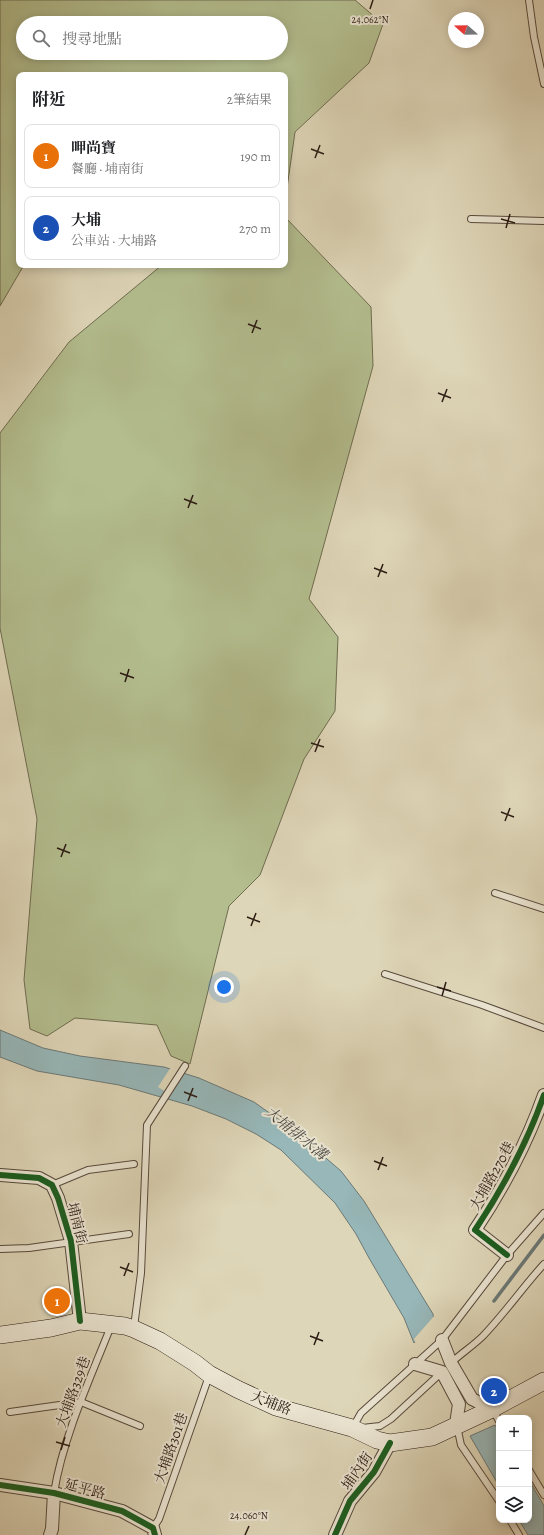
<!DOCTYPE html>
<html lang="zh-TW">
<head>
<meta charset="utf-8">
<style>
	:root { --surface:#fff; --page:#f6f6f6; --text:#202124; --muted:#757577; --line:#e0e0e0; --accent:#8f2418 }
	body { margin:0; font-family:Alegreya,"Noto Serif TC",serif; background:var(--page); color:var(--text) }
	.controls { position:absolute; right:12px; bottom:12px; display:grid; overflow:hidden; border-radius:8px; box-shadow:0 2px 10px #0003 }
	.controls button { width:36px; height:36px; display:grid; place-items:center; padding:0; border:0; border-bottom:1px solid var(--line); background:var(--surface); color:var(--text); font:20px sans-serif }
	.compass { position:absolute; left:448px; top:12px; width:36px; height:36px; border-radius:50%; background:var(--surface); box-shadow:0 2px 10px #0003; rotate:290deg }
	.you { position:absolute; left:224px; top:987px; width:14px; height:14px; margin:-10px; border:3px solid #fff; border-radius:50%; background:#1a73e8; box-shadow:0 0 0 6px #1a73e833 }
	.badge { display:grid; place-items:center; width:26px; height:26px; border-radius:50%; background:var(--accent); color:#fff; font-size:13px; font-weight:700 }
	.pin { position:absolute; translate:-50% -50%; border:2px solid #fff; box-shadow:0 1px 4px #0006 }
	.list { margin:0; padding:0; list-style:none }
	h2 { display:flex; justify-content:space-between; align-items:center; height:52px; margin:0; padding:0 16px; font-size:17px }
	h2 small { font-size:13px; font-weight:400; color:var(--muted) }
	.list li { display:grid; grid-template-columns:26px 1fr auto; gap:12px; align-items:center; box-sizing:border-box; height:64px; margin:0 8px 8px; padding:0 8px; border:1px solid var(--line); border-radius:8px }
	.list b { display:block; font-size:15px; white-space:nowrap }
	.list p { margin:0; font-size:13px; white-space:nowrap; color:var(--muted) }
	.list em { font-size:13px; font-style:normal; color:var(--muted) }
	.icon { flex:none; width:22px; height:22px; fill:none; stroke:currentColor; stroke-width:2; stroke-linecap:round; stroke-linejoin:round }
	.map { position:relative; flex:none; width:544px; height:1535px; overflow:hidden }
	.search { position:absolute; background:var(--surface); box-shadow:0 2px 10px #0003; left:16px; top:16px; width:272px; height:44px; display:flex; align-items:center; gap:10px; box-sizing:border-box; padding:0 14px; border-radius:22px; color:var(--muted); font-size:15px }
	.panel { position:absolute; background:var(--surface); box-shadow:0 2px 10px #0003; left:16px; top:72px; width:272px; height:196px; border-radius:8px }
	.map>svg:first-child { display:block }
</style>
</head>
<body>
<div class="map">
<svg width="544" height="1535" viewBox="0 0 544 1535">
	<rect width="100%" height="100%" fill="#ded6b8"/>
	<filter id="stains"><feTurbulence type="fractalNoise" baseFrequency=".005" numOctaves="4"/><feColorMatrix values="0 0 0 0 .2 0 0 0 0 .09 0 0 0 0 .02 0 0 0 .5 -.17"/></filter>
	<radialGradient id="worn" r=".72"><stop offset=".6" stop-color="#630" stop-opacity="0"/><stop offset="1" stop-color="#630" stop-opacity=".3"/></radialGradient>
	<g fill="#b3bd8e" stroke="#6f6c50" fill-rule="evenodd">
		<path d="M0 0H355L383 24 369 63 295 132 285 202V75H19V265H24L0 306ZM23 23H281V53H23Z"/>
		<path d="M285 217 371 307 373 366 309 599 338 637 335 711 304 759 260 875 229 906 190 1064 171 1056 157 1025 75 1018 47 1036 30 1029 24 980 37 819 0 628V433L69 342 162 265H285Z"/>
	</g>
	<g fill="#97b7b9" stroke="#6c7977">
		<path d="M0 1030 43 1048 80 1056 164 1067 199 1078 254 1102 292 1129 341 1171 364 1201 433 1314 434 1322 414 1343 404 1318 369 1258 356 1234 335 1203 281 1150 256 1134 226 1119 192 1106 119 1085 37 1071 0 1057Z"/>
		<path d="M495 1425 499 1431V1486L470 1436Z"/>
		<path d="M529 1480 544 1506V1535H528L519 1520H529Z"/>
	</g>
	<g fill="#ded6b8">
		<path d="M171 1067 180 1070 166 1092 158 1087Z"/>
		<path d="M435 1315 436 1323 416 1344 414 1339Z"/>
	</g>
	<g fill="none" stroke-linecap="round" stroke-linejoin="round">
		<path stroke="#6c7977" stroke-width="3.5" d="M494 1301 544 1235"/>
		<g stroke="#584a3c" stroke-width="8">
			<g id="lane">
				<path d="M529 0 534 37 544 84"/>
				<path d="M471 219 544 221"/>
				<path d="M495 893 544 909"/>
				<path d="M385 974 482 1005 544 1028"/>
				<path d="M52 1185 88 1170 134 1164"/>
				<path d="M0 1249 29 1248 129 1234"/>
				<path d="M134 1327 141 1273 147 1125 185 1066"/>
				<path d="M450 1364C460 1354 473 1346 483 1336 505 1313 523 1287 544 1264"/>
				<path d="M493 1410 499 1421"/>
				<path d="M10 1412 81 1402 140 1426"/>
				<path d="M457 1426 461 1445 499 1501"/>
				<path d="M353 1427 361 1413 442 1340 507 1255 544 1213"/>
				<path d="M362 1428 380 1426 391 1419 442 1372"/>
				<path d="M529 1470 544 1495"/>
				<path d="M54 1493C63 1437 90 1379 111 1326"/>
				<path d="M510 1520 519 1535"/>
				<path d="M153 1528 159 1519 209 1376"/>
			</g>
		</g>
		<g stroke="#584a3c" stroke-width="14">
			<g id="street">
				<path d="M0 1175 39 1178 52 1185 58 1198 71 1241 80 1321"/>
				<path d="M507 1255 475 1230C503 1188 527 1143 544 1095"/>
				<path d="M442 1340 451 1363 472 1399 492 1409"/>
				<path d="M415 1364 442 1372 459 1404 456 1424"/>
				<path d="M0 1485 54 1493 122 1511 153 1528 155 1535"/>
				<path d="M50 1535 52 1529 54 1493"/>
				<path d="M335 1535 350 1501 374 1472 390 1443"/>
			</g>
		</g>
		<g stroke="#2b1b13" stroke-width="18">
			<path id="secondary" d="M0 1335 51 1328 80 1321 125 1326 134 1329 160 1341 195 1363 209 1374 237 1389 276 1407 352 1428 377 1440 390 1443 432 1437 492 1409 544 1381"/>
		</g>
		<use href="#lane" stroke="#eae4d1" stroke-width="6"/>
		<use href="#street" stroke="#eae4d1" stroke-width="12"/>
		<use href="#secondary" stroke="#eae4d1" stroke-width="17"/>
		<g stroke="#eae4d1" stroke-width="8">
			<g id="cycleway">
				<path d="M0 1175 39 1178 52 1185 58 1198 71 1241 80 1321"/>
				<path d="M507 1255 475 1230C503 1188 527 1143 544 1095"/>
				<path d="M0 1485 54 1493 122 1511 153 1528 155 1535"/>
				<path d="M335 1535 350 1501 374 1472 390 1443"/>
			</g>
		</g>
		<use href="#cycleway" stroke="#1b5e20" stroke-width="6"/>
	</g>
	<path fill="none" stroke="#2b1b13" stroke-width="1.5" d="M370 9 373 0M311 149 324 154M315 158 320 145M501 219 515 223M506 228 510 214M248 324 261 329M252 333 257 320M438 393 451 398M442 402 447 389M184 499 197 504M188 508 193 495M374 568 387 573M378 577 383 564M120 673 134 678M125 682 129 669M311 743 324 747M315 752 320 739M501 812 514 817M505 821 510 808M57 848 70 853M61 857 66 844M247 917 260 922M251 926 256 913M437 987 451 991M442 996 446 982M184 1092 197 1097M188 1101 193 1088M374 1161 387 1166M378 1170 383 1157M120 1267 133 1272M124 1276 129 1263M310 1336 323 1341M314 1345 319 1332M56 1442 70 1446M61 1450 65 1437M245 1535 249 1526"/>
	<g text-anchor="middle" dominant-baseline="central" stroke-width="4" stroke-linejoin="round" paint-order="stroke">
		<g font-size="14" fill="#2b1b13" stroke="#eae4d1">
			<text transform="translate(492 1176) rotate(-61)">大埔路270巷</text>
			<text transform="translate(77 1223) rotate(76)">埔南街</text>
			<text transform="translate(73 1392) rotate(-70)">大埔路329巷</text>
			<text transform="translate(271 1403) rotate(21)">大埔路</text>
			<text transform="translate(171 1448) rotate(-71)">大埔路301巷</text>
			<text transform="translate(357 1471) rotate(-55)">埔內街</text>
			<text transform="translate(85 1489) rotate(15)">延平路</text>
		</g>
		<g font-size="15" font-style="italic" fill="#4b4a45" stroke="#eae4d1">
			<text transform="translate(296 1133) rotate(39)">大埔排水溝</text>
		</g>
	</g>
	<g font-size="10" text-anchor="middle" fill="#2b1b13" stroke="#eae4d1" stroke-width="4" stroke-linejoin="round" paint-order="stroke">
		<text x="370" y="23">24.062°N</text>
		<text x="249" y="1519">24.060°N</text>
	</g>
	<rect width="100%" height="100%" filter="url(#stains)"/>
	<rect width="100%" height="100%" fill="url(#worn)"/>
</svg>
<div class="controls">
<button>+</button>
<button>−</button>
<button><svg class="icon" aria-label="layers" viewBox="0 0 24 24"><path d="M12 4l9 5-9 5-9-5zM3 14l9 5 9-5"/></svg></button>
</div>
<svg class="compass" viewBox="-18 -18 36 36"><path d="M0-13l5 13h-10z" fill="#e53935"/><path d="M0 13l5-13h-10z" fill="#757577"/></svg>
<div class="you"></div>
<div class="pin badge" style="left:57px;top:1301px;background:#e8710a">1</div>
<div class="pin badge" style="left:494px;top:1391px;background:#1a4fb4">2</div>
<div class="search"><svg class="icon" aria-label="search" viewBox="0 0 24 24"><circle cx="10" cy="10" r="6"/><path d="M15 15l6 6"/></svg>搜尋地點</div>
<section class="panel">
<h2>附近<small>2筆結果</small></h2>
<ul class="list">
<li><span class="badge" style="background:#e8710a">1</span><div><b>呷尚寶</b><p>餐廳 · 埔南街</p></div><em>190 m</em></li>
<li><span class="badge" style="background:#1a4fb4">2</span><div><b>大埔</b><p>公車站 · 大埔路</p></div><em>270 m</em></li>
</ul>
</section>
</div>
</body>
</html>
